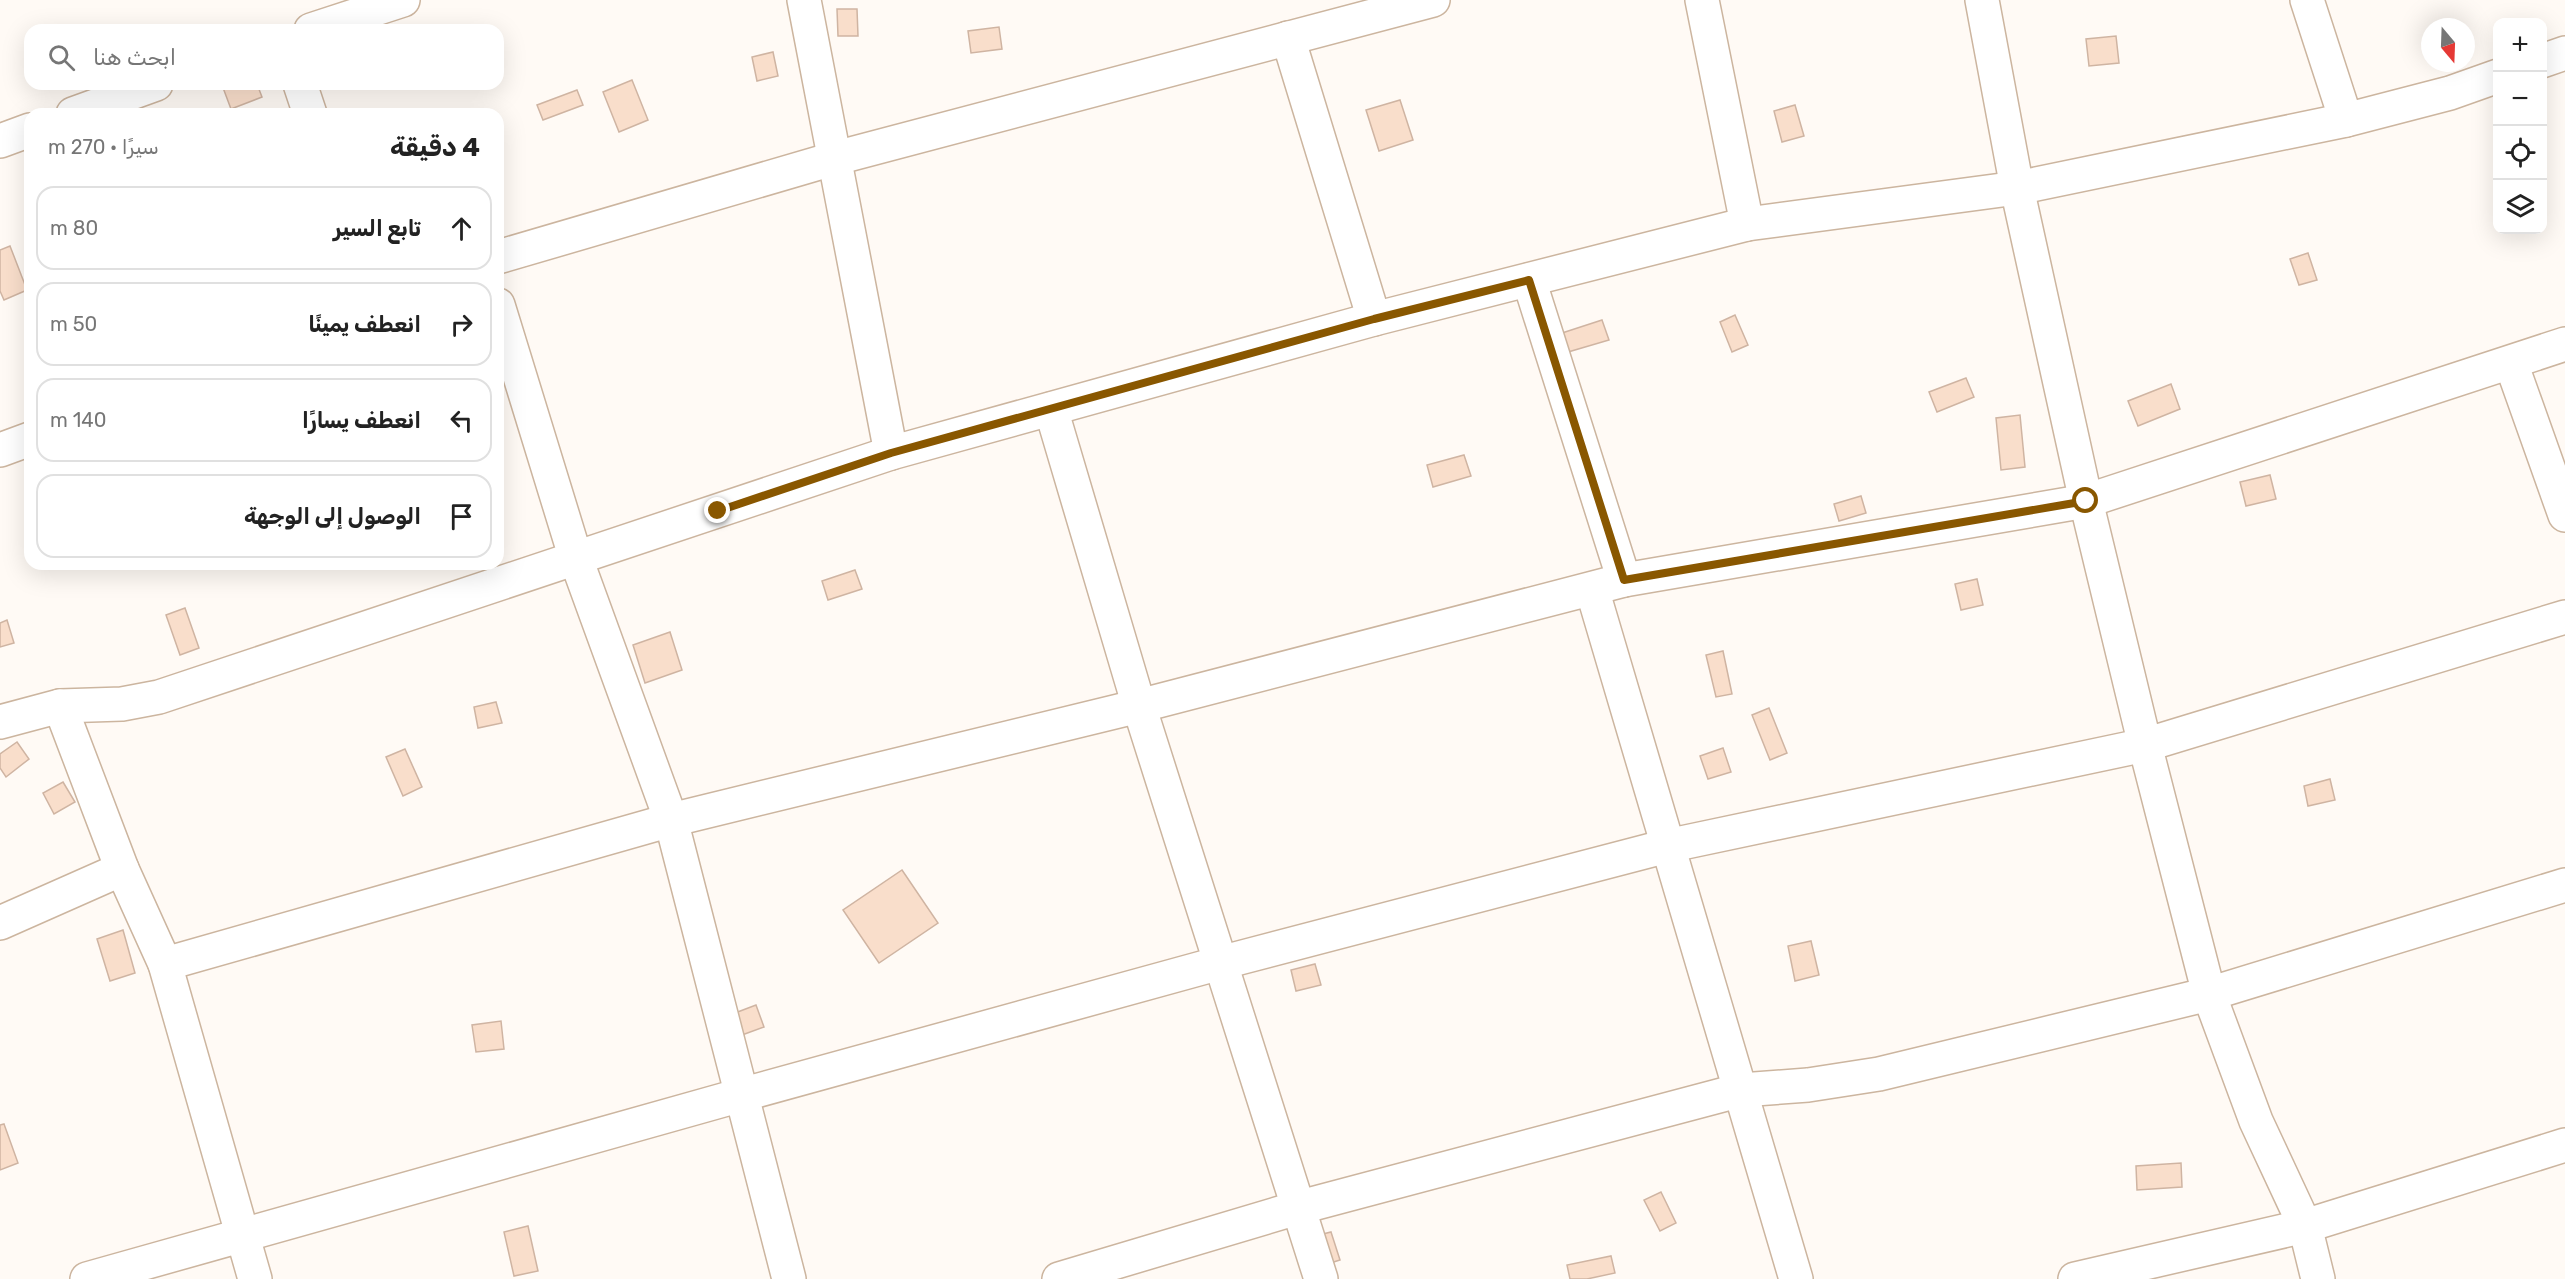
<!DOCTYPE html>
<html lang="ar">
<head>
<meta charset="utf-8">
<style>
	:root { --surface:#fff; --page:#f6f6f6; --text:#222; --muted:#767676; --line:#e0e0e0 }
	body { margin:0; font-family:Rubik,Cairo,sans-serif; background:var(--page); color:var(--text); direction:rtl }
	.controls { position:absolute; right:18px; top:18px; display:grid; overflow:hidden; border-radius:12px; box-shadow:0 6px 24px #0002 }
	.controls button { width:54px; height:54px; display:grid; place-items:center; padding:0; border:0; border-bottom:2px solid var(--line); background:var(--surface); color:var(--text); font:30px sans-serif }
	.compass { position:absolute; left:2421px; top:18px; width:54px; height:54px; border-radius:50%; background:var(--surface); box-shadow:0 6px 24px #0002; rotate:161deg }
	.stop { position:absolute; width:18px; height:18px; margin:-14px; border:4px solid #895700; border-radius:50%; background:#fff }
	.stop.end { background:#895700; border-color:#fff; box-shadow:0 2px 6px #0008 }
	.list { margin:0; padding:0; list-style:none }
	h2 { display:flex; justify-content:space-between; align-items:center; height:78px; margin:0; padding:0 24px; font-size:26px }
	h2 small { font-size:20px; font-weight:400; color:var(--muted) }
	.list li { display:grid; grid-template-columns:39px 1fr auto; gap:18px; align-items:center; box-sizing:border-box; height:84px; margin:0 12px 12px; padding:0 12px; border:2px solid var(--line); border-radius:18px }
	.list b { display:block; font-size:22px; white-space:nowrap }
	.list em { font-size:20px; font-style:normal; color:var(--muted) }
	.icon { flex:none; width:33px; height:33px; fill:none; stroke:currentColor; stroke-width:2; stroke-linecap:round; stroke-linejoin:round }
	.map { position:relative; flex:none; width:2565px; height:1279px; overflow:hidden; direction:ltr }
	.search { position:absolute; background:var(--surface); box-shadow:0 6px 24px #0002; left:24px; top:24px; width:480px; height:66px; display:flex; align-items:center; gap:15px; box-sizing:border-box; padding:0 21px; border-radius:18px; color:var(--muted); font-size:22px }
	.panel { position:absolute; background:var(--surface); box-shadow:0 6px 24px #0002; left:24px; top:108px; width:480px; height:462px; border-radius:18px; direction:rtl }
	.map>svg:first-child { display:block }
</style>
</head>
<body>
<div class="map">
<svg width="2565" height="1279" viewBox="0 0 2565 1279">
	<rect width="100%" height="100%" fill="#fffaf5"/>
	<g fill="#f9decb" stroke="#cfb4a2" stroke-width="1.5">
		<path d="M837 9H857L858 36H838Z"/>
		<path d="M999 27 1002 49 971 53 968 31Z"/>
		<path d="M2116 36 2119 63 2089 66 2086 39Z"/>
		<path d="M773 52 778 76 757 81 752 57Z"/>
		<path d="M632 80 648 120 619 132 603 92Z"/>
		<path d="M257 84 262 97 231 109 222 85Z"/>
		<path d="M577 90 583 105 543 120 537 105Z"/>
		<path d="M1400 100 1413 140 1379 151 1366 110Z"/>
		<path d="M1795 105 1804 136 1782 142 1774 111Z"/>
		<path d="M10 246 27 290 4 300 0 291V250Z"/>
		<path d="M2308 253 2317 280 2299 285 2290 259Z"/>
		<path d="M1735 315 1748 345 1732 352 1720 322Z"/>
		<path d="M1602 320 1609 340 1568 352 1562 333Z"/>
		<path d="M1966 378 1974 397 1937 412 1929 392Z"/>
		<path d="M2171 384 2180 409 2138 426 2128 401Z"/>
		<path d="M2020 415 2025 467 2001 470 1996 418Z"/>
		<path d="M1464 455 1471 476 1433 487 1427 465Z"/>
		<path d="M2270 475 2276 499 2246 506 2240 482Z"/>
		<path d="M1861 496 1866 513 1839 521 1834 504Z"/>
		<path d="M855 570 862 589 828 600 822 581Z"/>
		<path d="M1977 579 1983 605 1961 610 1955 584Z"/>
		<path d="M185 608 199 648 180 655 166 615Z"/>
		<path d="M7 620 14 643 0 647V623Z"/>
		<path d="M670 632 682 670 645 683 633 645Z"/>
		<path d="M1723 651 1732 694 1716 697 1706 655Z"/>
		<path d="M496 702 502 723 478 728 474 707Z"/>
		<path d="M1769 708 1787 753 1770 760 1752 715Z"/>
		<path d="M17 742 29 759 6 777 0 768V754Z"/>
		<path d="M1723 748 1731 772 1708 779 1700 756Z"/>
		<path d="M405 749 422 787 403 796 386 757Z"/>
		<path d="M2330 779 2335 800 2308 806 2304 786Z"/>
		<path d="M63 782 75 802 54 814 43 793Z"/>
		<path d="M902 870 938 923 879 963 843 910Z"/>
		<path d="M123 930 135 973 110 981 97 939Z"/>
		<path d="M1811 941 1819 975 1795 981 1788 946Z"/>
		<path d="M1315 964 1321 985 1296 991 1291 970Z"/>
		<path d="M756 1005 764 1027 742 1035 735 1013Z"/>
		<path d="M501 1021 504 1049 476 1052 472 1025Z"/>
		<path d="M4 1124 18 1163 0 1170V1125Z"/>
		<path d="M2181 1163 2182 1187 2137 1190 2136 1166Z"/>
		<path d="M1661 1192 1676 1223 1660 1231 1644 1200Z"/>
		<path d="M528 1226 538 1271 514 1276 504 1232Z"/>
		<path d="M1331 1232 1340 1260 1324 1265 1315 1236Z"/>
		<path d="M1611 1256 1615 1273 1587 1279H1570L1567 1265Z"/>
	</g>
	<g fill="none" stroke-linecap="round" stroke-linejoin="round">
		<g stroke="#ccb59f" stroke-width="36">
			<g id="minor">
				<path d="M804 0 891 453"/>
				<path d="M1702 0 1747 224"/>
				<path d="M1982 0 2017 188 2086 501 2145 745 2209 994 2256 1121 2305 1226 2318 1279"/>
				<path d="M2307 0 2346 120"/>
				<path d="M311 30 403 0"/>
				<path d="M1288 38 1374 319"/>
				<path d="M2542 61 2565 53"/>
				<path d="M300 84 310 114"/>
				<path d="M73 114 156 84"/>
				<path d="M0 141 30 130"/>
				<path d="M498 257 836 158 1433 0"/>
				<path d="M1529 280 1624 580"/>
				<path d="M498 305 576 559 671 820 789 1279"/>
				<path d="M2511 363 2565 515"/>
				<path d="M1051 409 1139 706 1321 1279"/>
				<path d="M0 450 30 439"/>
				<path d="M1592 589 1796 1279"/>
				<path d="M60 706 122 869 165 964 255 1279"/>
				<path d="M0 722 60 706 122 704 159 697 891 453 1374 319 1747 224 2017 188 2346 120 2450 93 2498 76"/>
				<path d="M0 923 122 869"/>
				<path d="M165 964 671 820 1139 706 1624 580 2086 501 2565 344"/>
				<path d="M87 1279 741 1095 1220 963 1667 846 2145 745 2565 617"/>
				<path d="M1059 1279 1297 1208 1741 1090 1808 1085 1879 1074 2209 994 2565 885"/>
				<path d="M2075 1279 2305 1226 2565 1145"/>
			</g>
		</g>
		<use href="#minor" stroke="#fff" stroke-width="33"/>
	</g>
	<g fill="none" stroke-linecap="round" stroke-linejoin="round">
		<path stroke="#895700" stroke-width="8" d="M718 511 891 453 1374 319 1529 280 1624 580 2086 501"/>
	</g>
</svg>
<div class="controls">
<button>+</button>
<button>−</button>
<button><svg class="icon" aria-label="locate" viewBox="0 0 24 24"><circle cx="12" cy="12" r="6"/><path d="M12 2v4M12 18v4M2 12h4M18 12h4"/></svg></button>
<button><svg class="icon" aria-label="layers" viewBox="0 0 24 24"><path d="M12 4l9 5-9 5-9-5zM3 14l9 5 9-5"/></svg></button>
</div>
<svg class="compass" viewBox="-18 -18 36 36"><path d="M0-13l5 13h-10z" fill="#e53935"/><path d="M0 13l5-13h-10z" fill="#767676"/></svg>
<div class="stop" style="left:2086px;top:501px"></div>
<div class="stop end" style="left:718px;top:511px"></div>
<div class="search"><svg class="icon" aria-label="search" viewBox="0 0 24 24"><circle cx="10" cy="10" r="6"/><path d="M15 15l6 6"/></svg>ابحث هنا</div>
<section class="panel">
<h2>4 دقيقة<small>سيرًا · 270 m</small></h2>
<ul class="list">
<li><svg class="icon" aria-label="ahead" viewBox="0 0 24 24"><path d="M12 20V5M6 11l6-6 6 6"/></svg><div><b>تابع السير</b></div><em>80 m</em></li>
<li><svg class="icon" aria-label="right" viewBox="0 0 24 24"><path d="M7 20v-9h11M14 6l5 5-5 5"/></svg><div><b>انعطف يمينًا</b></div><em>50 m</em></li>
<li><svg class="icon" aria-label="left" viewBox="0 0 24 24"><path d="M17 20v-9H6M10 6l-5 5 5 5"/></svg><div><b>انعطف يسارًا</b></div><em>140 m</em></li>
<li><svg class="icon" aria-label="arrive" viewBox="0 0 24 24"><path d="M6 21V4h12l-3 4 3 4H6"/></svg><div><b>الوصول إلى الوجهة</b></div></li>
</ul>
</section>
</div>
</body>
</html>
